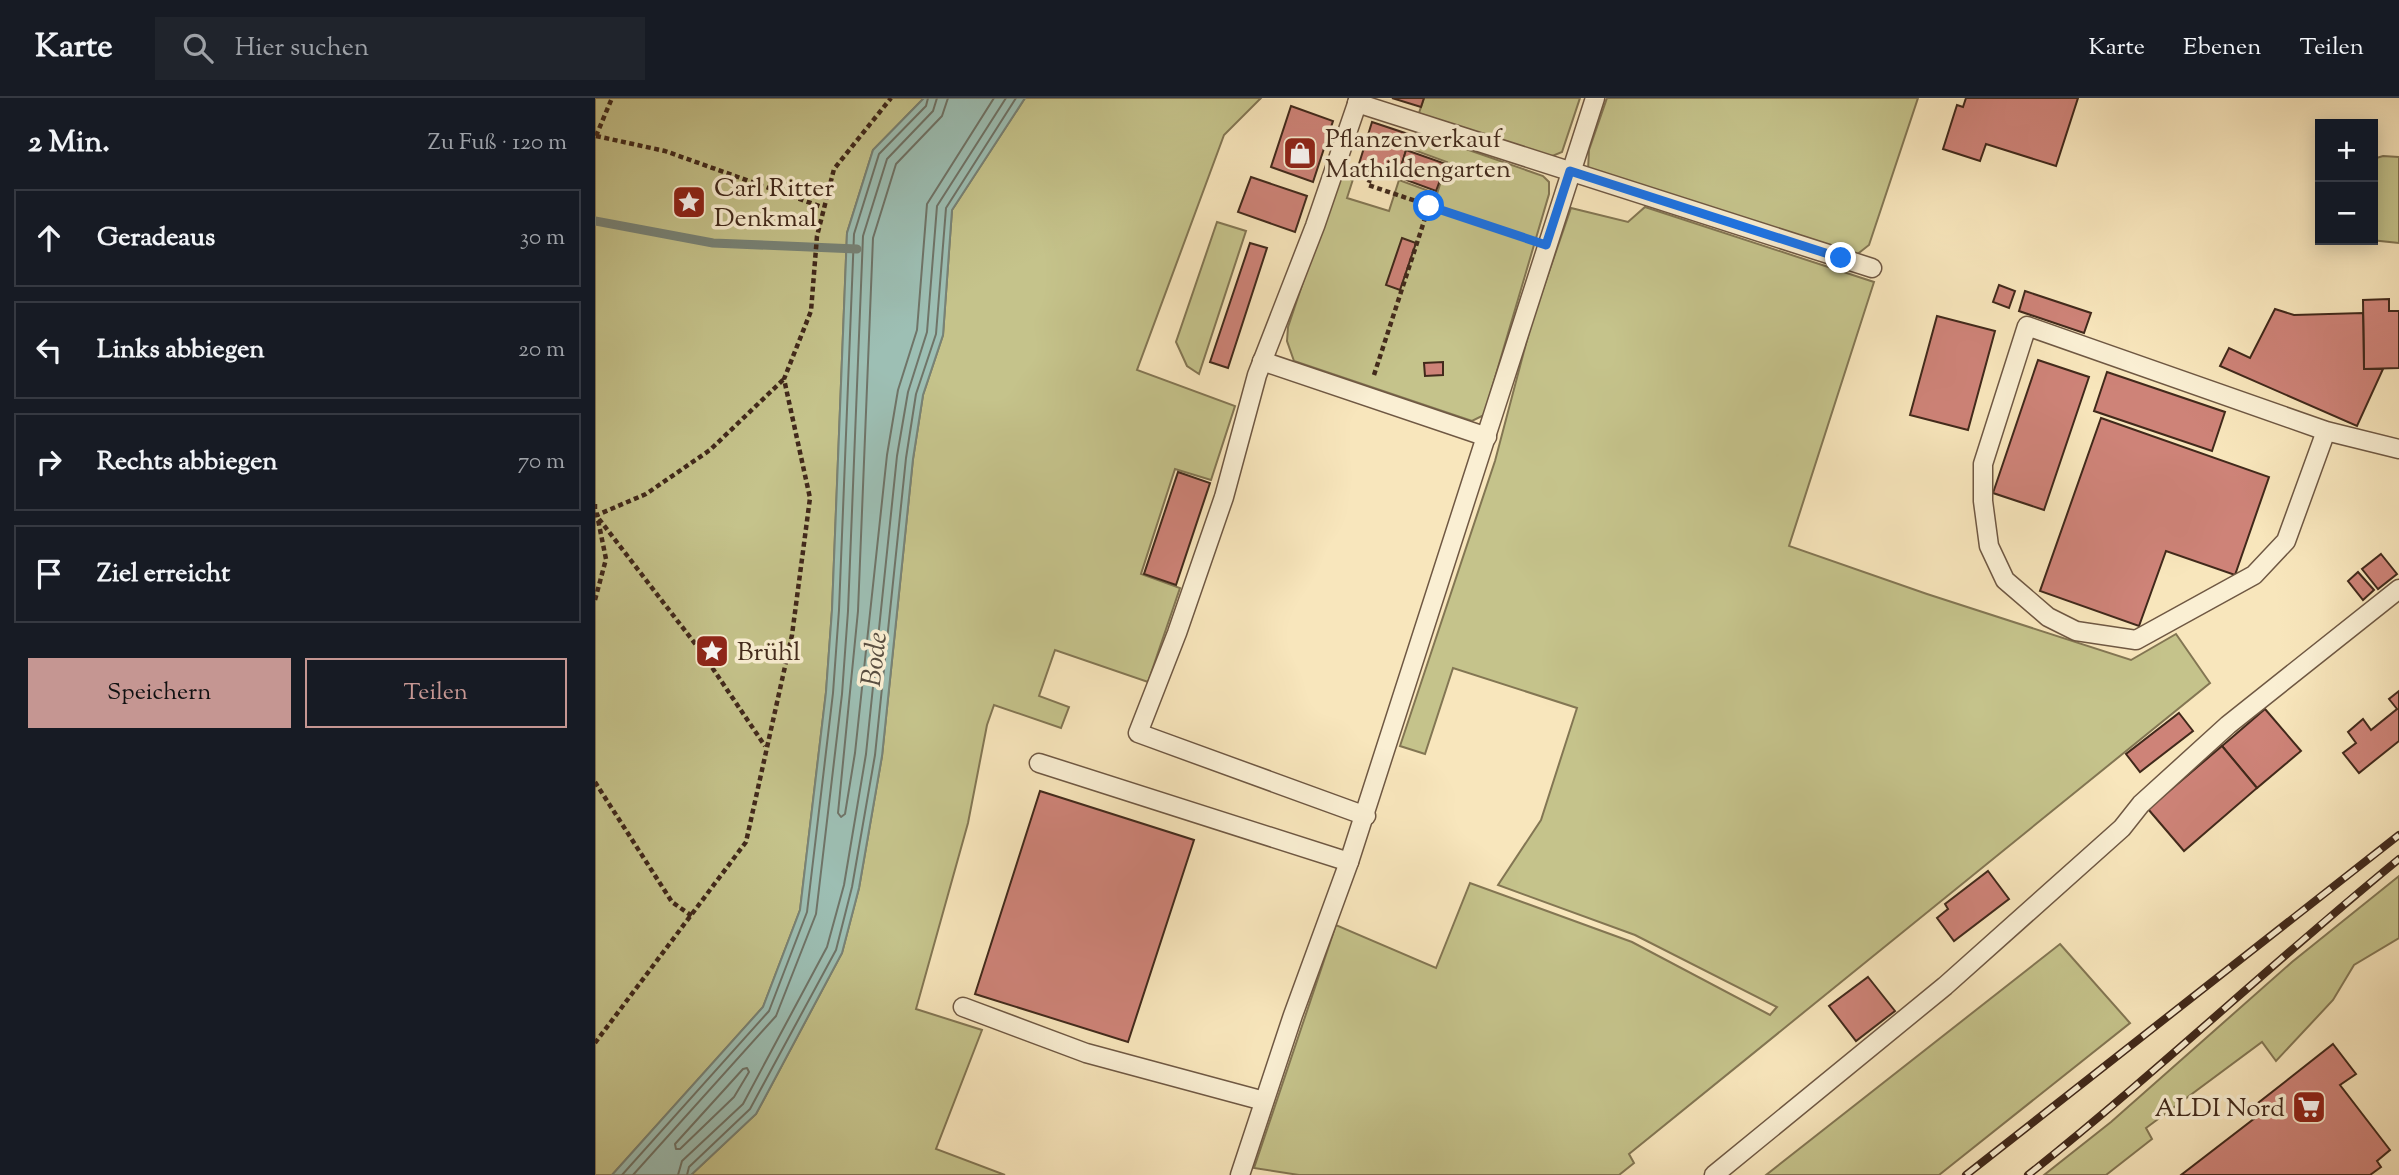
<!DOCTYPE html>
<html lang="de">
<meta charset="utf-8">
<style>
:root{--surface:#171b24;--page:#20242c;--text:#f1f3f6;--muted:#9ea1a6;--line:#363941;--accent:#c59692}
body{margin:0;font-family:"Sorts Mill Goudy",serif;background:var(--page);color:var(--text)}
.controls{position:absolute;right:21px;top:21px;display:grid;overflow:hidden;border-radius:0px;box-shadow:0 4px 18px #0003}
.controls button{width:63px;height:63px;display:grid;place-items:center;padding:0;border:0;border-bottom:2px solid var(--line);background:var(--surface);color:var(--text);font:35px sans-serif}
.stop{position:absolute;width:21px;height:21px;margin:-16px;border:5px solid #1a73e8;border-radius:50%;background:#fff}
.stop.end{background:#1a73e8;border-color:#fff;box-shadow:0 2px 7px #0008}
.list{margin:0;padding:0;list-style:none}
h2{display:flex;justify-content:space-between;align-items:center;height:91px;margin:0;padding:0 28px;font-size:30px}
h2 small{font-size:23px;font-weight:400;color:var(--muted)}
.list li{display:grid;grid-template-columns:46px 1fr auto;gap:21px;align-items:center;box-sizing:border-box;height:98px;margin:0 14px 14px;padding:0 14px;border:2px solid var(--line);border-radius:0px}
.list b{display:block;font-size:26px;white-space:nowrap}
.list em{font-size:23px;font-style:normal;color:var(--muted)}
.actions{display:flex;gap:14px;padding:21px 28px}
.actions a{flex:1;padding:16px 0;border:2px solid var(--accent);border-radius:0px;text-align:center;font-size:24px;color:var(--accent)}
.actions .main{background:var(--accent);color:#111}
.icon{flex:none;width:38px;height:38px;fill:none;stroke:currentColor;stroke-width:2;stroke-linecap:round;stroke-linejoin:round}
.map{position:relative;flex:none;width:1804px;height:1077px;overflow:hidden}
header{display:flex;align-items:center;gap:42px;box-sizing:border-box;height:98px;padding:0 35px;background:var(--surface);border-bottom:2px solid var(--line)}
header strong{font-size:33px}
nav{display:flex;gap:38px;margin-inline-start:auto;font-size:24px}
.search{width:490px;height:63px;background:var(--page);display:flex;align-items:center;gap:18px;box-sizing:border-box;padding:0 24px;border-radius:0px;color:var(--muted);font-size:26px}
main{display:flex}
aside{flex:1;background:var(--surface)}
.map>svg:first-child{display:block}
.green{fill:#c5c38b;stroke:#837653;stroke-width:2}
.water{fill:#9dbfb4;stroke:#788377;stroke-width:2}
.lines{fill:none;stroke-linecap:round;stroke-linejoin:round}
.shore{stroke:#6f7468;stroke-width:2}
.stream{stroke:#788377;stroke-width:9}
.building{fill:#ce8378;stroke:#41291b;stroke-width:2}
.service-casing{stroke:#6f5843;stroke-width:21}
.path{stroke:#41291b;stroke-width:4.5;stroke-dasharray:5 3.5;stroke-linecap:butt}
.service{stroke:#faefd3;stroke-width:18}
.rail-casing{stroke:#41291b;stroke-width:8}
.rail{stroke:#faefd3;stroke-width:5;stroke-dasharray:16;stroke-linecap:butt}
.route{stroke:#1a73e8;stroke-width:9}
.labels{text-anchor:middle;stroke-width:7;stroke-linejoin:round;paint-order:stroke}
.poi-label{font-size:26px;fill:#41291b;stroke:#faefd3;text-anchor:start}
.water-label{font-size:28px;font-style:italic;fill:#584e41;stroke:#faefd3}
</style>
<header>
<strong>Karte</strong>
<div class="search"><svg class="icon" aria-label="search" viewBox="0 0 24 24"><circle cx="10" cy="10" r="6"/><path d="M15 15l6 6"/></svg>Hier suchen</div>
<nav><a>Karte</a><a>Ebenen</a><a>Teilen</a></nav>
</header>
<main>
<aside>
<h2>2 Min.<small>Zu Fuß · 120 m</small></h2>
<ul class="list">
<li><svg class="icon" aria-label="ahead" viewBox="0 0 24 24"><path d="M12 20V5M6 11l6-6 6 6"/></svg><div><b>Geradeaus</b></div><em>30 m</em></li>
<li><svg class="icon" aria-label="left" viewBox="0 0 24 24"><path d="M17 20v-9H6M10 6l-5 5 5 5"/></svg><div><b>Links abbiegen</b></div><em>20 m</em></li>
<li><svg class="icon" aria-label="right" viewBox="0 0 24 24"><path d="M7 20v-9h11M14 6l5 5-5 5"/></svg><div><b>Rechts abbiegen</b></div><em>70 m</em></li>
<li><svg class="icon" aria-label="arrive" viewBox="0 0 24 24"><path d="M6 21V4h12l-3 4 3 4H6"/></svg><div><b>Ziel erreicht</b></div></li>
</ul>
<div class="actions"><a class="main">Speichern</a><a>Teilen</a></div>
</aside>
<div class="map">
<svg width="1804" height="1077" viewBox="0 0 1804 1077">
<rect width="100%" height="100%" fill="#f8e6bc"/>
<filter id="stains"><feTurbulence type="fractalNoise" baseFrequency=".00286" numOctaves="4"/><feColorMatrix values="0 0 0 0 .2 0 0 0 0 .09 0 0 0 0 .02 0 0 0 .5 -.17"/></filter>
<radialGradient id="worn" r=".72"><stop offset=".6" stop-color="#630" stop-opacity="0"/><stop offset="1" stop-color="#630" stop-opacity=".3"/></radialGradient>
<!-- green -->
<g class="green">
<path d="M0,0H329L278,52L252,135L237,512L231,594L205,812L168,909L17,1077H0Z"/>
<path d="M430,0H666L629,37L542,272L640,308L616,382L580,371L546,476L585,490L553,584L460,552L444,598L474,609L466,630L399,607L392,627L373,725L321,911L387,932L341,1051L410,1077H96L161,1016L247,855L264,790L287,658L318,361L328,297L348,237L357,112Z"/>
<path d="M829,0H985L967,54L955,59L823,18Z"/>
<path d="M1012,0H1323L1274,147L1260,158L993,72L994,52Z"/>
<path d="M822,34L948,78L954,84V96L889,317L877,323L699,263L692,243L693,229L746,71L760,75L752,100L794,113L804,82L842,96L852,64L816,51Z"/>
<path d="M1788,58L1804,59V145L1776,142L1778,61Z"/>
<path d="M1050,109L1279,184L1194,448L1332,496L1536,562L1581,536L1615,585L1034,1056L1039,1065L1024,1077H704L659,1070L741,827L841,870L875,785L1037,844L1175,917L1182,909L1040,837L903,787L946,722L982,610L858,570L830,656L805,648L900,363L937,223L976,110L1033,124Z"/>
<path d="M622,124L651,133L604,276L592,268L581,244Z"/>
<path d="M1804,778V840L1759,867L1738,902L1681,963L1667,944L1551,1030L1557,1041L1511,1077H1449L1516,1024L1697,864Z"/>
<path d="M1465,846L1535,925L1344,1077H1171Z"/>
</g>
<!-- water -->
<path class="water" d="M329,0H430L357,112L348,237L328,297L318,361L287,658L264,790L247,855L161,1016L96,1077H17L168,909L205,812L231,594L237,512L252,135L278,52Z"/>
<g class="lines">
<!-- shore -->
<g class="shore">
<path d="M353,0L347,18L301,66L278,140L263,513L243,715L246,719L250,716L260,655L292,357L303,292L322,232L332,106L399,0"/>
<path d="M148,971L152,970L154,974L139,999L85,1051H81L80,1046Z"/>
<path d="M27,1077L174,913L212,814L238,595L244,512L259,136L284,56L331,8L333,0"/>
<path d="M38,1077L181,918L221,816L247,596L253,513L268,138L292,61L338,13L342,0"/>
<path d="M83,1077L87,1063L148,1006L232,849L249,787L271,656L302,358L313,294L332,234L342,108L411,0"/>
<path d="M92,1077L94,1069L155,1011L241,852L257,789L280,657L311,360L321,296L341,236L351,110L421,0"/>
</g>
<!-- stream -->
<path class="stream" d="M0,123L118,145L262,151"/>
</g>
<!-- building -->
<g class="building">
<path d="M797,0H829L826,9Z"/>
<path d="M1371,0H1483L1461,68L1391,46L1385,63L1348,51L1362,7L1368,9Z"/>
<path d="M696,8L738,23L718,84L676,69Z"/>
<path d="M777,24L816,37L802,81L763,69Z"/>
<path d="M811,52L851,66L841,93L803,79Z"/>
<path d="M656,79L712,98L700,134L643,114Z"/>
<path d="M807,140L821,145L805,192L791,187Z"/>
<path d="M655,145L672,150L633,270L615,264Z"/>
<path d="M1404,187L1420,193L1414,210L1398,204Z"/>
<path d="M1430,193L1496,215L1489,235L1424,213Z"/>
<path d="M1794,201V213H1804V270L1769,271L1768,202Z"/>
<path d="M1680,211L1699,217L1768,215L1769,271H1788L1762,328L1625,268L1634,250L1655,260Z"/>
<path d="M1342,218L1400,233L1373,332L1315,317Z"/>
<path d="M1443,262L1494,279L1449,412L1398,395Z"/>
<path d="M848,264V277L830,278L829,265Z"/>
<path d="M1512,274L1630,314L1617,353L1499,313Z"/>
<path d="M1506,320L1674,379L1640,477L1571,453L1544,528L1445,493Z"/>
<path d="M583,374L615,385L581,487L549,476Z"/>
<path d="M1786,456L1802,476L1783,491L1767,471Z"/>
<path d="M1763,474L1779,492L1768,502L1753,483Z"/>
<path d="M1804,593V643L1764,675L1748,655L1761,645L1753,634L1768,621L1776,632L1802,611L1794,601Z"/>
<path d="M1670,611L1706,653L1662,690L1627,648Z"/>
<path d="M1584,615L1598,633L1545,674L1531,656Z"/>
<path d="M1627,648L1662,690L1589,753L1553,711Z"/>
<path d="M445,693L599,742L533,944L380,896Z"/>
<path d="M1393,773L1414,801L1359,843L1342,820L1353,811L1350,806Z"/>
<path d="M1273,879L1300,913L1261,943L1234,908Z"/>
<path d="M1738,946L1761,976L1745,987L1795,1052L1782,1063L1786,1069L1775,1077H1586L1669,1013L1663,1005Z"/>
</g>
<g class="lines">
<!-- service casing -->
<g class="service-casing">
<g id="service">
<path d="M764,0L720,128L662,277L629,399L582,535L543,635L771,718"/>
<path d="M762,5L1277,170"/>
<path d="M667,263L892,339"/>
<path d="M1731,333L1691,443L1659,477L1541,542L1481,533L1453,519L1410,482L1394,448L1388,403V366L1432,228L1731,333L1804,351"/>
<path d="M444,665L754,764L1000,0"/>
<path d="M368,909L491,955L669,1003"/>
<path d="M645,1077L698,917L754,764"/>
<path d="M1119,1077L1350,888L1527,730L1546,706L1633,627L1804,491"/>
</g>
</g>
<!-- path -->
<g class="path">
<path d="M1,38L70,53L227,109"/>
<path d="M1,38L17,0"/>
<path d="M762,73L776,78L773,87L931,140"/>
<path d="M779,277L834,108"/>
<path d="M0,406V418"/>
<path d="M4,421L108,556L170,648"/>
<path d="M0,502L11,461L2,417L51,396L115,352L189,281"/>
<path d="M0,684L77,804L97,818"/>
<path d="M0,945L151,744L197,537L215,400L189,281L216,213L222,138L239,71L296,0"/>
</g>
<!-- service -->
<use href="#service" class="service"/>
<!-- rail casing -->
<g class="rail-casing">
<g id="rail">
<path d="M1371,1077L1804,737"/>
<path d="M1433,1077C1560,976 1678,864 1804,761"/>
</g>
</g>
<!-- rail -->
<use href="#rail" class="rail"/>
</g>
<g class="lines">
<!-- route -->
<path class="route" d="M834,108L951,147L975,73L1246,160"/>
</g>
<!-- icons -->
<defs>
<g id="shop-square" transform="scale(1.75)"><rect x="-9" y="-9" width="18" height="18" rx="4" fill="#8f2418" stroke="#faefd3"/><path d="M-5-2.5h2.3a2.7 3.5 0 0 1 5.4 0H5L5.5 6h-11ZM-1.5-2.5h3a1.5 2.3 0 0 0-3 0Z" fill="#fff"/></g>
<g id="sight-square" transform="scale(1.75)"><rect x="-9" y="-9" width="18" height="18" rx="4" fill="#8f2418" stroke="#faefd3"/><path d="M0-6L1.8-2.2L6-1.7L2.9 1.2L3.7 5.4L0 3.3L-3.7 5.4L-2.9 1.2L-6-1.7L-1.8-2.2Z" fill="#fff"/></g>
<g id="supermarket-square" transform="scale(1.75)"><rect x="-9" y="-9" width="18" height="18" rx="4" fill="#8f2418" stroke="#faefd3"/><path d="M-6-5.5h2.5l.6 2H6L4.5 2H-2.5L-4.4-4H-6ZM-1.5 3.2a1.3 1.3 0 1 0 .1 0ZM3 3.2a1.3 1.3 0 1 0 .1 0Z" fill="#fff"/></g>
</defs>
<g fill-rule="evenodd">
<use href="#shop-square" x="705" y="55"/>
<use href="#sight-square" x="94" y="104"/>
<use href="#sight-square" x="117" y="553"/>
<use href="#supermarket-square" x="1714" y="1009"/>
</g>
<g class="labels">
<!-- poi labels -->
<g class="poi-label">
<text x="730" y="49">Pflanzenverkauf<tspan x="730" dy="30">Mathildengarten</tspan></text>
<text x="119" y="98">Carl Ritter<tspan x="119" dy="30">Denkmal</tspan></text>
<text x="142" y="562">Brühl</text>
<text x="1690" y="1018" text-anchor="end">ALDI Nord</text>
</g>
<!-- water labels -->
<g class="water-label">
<text transform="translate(278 561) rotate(-83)" y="10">Bode</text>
</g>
</g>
<rect width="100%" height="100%" filter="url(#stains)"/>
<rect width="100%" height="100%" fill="url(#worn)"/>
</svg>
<div class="controls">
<button>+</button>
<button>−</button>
</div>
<div class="stop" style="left:834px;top:108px"></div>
<div class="stop end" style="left:1246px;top:160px"></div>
</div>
</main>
